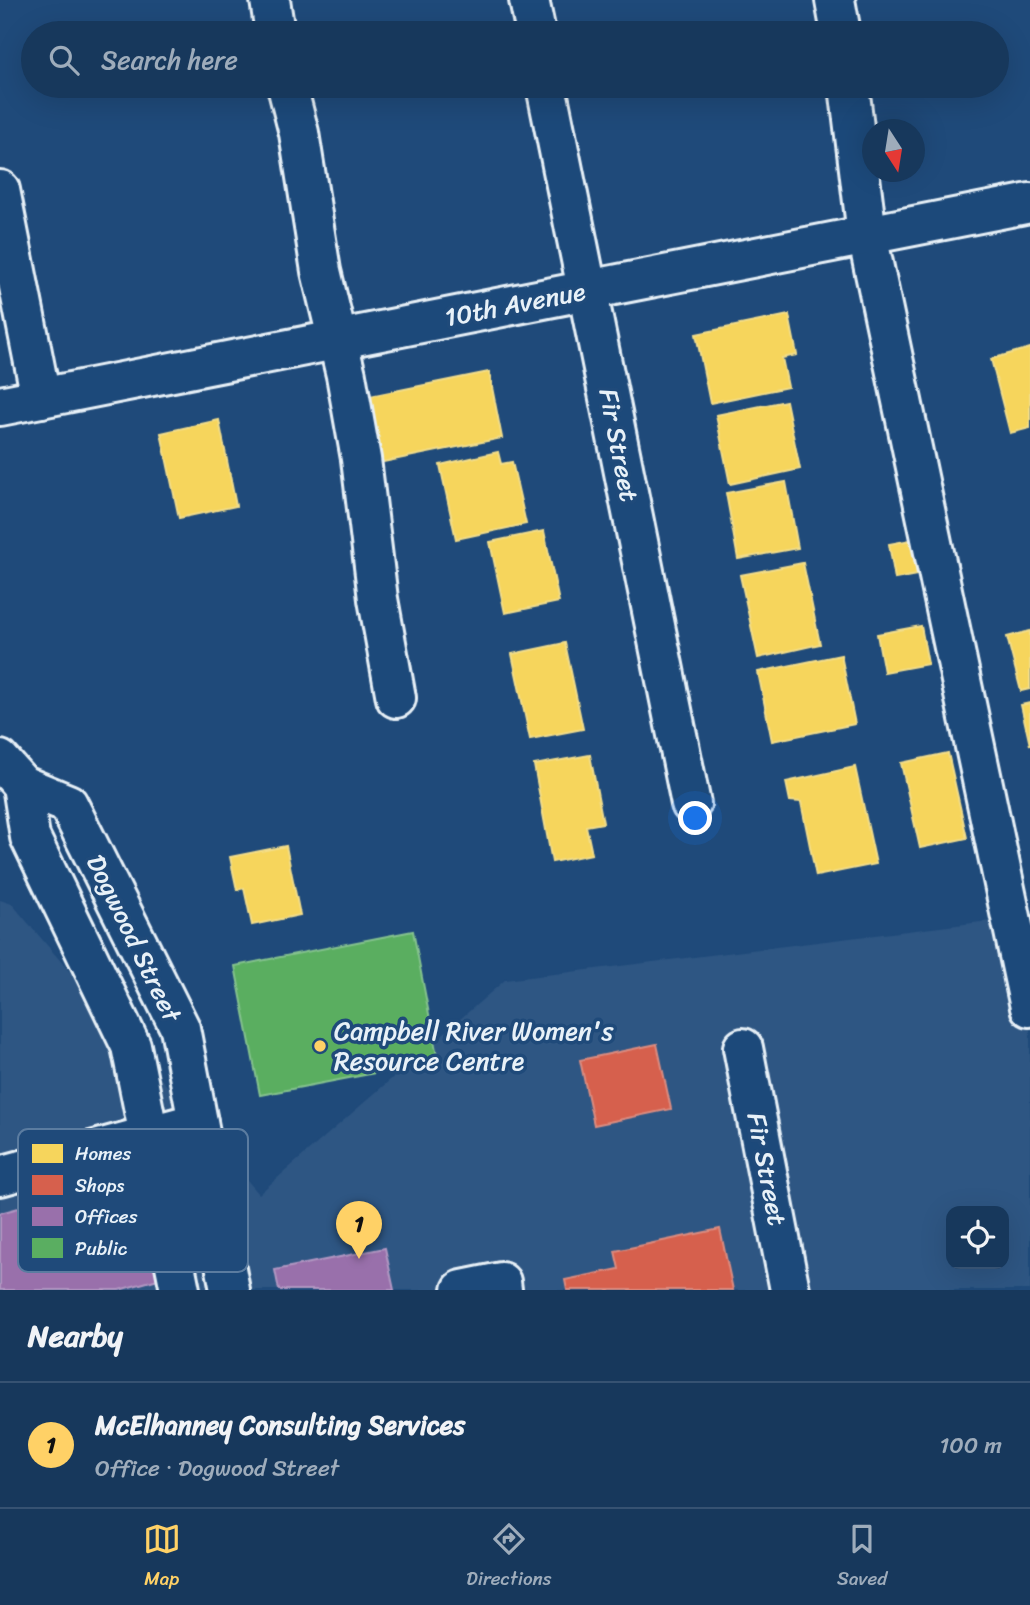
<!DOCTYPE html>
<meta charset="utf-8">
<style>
:root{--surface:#17385c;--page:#203f62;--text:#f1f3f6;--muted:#9eacbb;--line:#365272;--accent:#ffd166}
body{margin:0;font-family:Sriracha,sans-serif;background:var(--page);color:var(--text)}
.controls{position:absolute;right:21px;bottom:21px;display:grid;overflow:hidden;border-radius:14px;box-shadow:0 7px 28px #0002}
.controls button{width:63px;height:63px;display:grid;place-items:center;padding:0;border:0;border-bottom:2px solid var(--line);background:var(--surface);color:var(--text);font:35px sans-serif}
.compass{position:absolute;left:862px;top:119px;width:63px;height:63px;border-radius:50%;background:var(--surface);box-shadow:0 7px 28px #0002;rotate:168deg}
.you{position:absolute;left:696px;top:819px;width:24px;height:24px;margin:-18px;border:5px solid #fff;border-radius:50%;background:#1a73e8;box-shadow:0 0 0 10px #1a73e833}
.badge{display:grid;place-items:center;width:46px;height:46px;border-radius:50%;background:var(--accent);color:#111;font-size:23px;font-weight:700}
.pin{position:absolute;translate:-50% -58px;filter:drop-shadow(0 2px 4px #0008)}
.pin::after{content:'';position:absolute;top:37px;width:24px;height:21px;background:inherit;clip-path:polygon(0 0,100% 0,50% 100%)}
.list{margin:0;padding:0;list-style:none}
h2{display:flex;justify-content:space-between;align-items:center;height:91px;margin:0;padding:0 28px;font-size:30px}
h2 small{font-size:23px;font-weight:400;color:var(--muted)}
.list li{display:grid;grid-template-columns:46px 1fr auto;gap:21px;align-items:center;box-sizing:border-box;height:126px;padding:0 28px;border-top:2px solid var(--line)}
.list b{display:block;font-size:26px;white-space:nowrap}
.list p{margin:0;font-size:23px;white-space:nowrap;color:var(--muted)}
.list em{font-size:23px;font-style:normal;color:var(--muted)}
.icon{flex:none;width:38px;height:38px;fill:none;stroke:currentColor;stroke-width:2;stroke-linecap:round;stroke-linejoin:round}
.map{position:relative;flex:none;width:1030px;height:1290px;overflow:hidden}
.search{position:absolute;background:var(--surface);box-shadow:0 7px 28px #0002;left:21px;right:21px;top:21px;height:77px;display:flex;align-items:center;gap:18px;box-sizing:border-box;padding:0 24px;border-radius:38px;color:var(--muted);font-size:26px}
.sheet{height:217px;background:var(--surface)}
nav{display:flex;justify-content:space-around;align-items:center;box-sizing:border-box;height:98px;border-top:2px solid var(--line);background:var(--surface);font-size:19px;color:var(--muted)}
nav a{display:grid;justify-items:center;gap:4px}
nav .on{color:var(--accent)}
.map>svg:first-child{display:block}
.built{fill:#2e5683;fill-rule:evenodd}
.homes{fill:#f6d55c;stroke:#f2dd8b;stroke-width:2}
.shops{fill:#d6604d;stroke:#db8c80;stroke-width:2}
.offices{fill:#9970ab;stroke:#b197c2;stroke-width:2}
.public{fill:#5aae61;stroke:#85c28e;stroke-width:2}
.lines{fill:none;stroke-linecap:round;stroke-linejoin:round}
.minor-casing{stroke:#e8f1f8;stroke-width:44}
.major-casing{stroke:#e8f1f8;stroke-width:44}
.minor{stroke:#1f4a7a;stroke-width:38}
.major{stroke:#1f4a7a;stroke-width:38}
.poi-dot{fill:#ffd166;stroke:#1f4a7a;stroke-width:2.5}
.labels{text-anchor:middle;stroke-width:7;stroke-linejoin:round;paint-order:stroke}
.street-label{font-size:26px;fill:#e8f1f8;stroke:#1f4a7a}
.poi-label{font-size:26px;fill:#e8f1f8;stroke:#1f4a7a;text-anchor:start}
.key{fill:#1f4a7a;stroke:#5b7ca0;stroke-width:2}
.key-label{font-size:19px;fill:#e8f1f8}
</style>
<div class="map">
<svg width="1030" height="1290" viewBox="0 0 1030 1290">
<rect width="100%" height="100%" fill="#1f4a7a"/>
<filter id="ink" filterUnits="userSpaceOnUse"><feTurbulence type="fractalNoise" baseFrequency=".0143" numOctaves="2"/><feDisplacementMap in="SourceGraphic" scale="14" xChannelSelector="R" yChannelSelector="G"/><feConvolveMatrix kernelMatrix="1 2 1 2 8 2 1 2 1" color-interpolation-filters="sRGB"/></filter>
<g filter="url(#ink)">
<!-- built -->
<path class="built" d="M0,900L12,904L259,1194L505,980L1030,916V1290H0ZM951,1211H1004V1264H951Z"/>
<!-- homes -->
<g class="homes">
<path d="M789,315L797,355L782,358L788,387L710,403L696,334Z"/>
<path d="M1030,348V428L1010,433L991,359Z"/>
<path d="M489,372L502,438L378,463L365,397Z"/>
<path d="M786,401L800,469L730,484L716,415Z"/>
<path d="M219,420L236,506L179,518L161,433Z"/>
<path d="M498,452L501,464L512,462L526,524L456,539L440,465Z"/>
<path d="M786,482L798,548L738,559L726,493Z"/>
<path d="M544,531L559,602L505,613L490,542Z"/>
<path d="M911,540L917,575L895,579L889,544Z"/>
<path d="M803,563L820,644L758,658L740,575Z"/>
<path d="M921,626L928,664L884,672L877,634Z"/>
<path d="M1030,631V689L1021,691L1007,637Z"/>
<path d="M565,643L583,729L530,739L512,654Z"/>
<path d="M841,655L855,724L772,741L758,672Z"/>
<path d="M1030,703V745L1021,705Z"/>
<path d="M948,753L967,838L920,848L901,763Z"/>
<path d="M590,755L603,823L586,826L592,854L552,862L534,765Z"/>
<path d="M855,767L876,864L816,876L801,802L790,801L786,782Z"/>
<path d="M286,846L300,915L252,925L244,888L237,890L230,857Z"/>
</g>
<!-- shops -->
<g class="shops">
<path d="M657,1044L671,1109L594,1125L580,1060Z"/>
<path d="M720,1229L733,1290H567L565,1280L619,1269L615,1251Z"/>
</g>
<!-- offices -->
<g class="offices">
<path d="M126,1179L132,1200L137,1198L158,1279L119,1290H0V1213Z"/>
<path d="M385,1248L394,1290H279L275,1270Z"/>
</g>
<!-- public -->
<path class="public" d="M413,931L438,1061L260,1095L235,966Z"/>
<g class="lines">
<!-- minor casing -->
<g class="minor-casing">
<g id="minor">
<path d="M270,0L275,33"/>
<path d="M529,0L536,33"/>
<path d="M835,0L841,33"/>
<path d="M287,86L299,133L321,271L346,375L361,459L378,599L396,698"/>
<path d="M546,86L691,804"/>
<path d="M849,86L867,235L1030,1007"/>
<path d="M0,190L41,398"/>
<path d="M0,406L1030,203"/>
<path d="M743,1048L790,1290"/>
<path d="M0,1176L198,1122"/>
<path d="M462,1290L501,1282L502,1290"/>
</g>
</g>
<!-- major casing -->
<g class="major-casing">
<g id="major">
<path d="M0,760L22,785L68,804L180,1028L230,1290"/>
<path d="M22,785L30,837L131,1046L180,1290"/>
</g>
</g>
<!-- minor -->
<use href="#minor" class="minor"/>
<!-- major -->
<use href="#major" class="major"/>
</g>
</g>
<!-- markers -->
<circle class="poi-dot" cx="320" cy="1046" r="7"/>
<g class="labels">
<!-- street labels -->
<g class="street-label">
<text transform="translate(515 304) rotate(-11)" y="9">10th Avenue</text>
<text transform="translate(619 445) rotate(79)" y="9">Fir Street</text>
<text transform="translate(134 938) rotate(64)" y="9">Dogwood Street</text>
<text transform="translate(767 1169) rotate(79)" y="9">Fir Street</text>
</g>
<!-- poi labels -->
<g class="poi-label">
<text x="334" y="1040">Campbell River Women's<tspan x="334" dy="30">Resource Centre</tspan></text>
</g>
</g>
<!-- legend -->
<rect x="18" y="1129" width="230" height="143" rx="10" class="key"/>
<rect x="32" y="1144" width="31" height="19" fill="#f6d55c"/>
<rect x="32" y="1175" width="31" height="20" fill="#d6604d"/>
<rect x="32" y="1207" width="31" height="19" fill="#9970ab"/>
<rect x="32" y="1238" width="31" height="20" fill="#5aae61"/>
<g class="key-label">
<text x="75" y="1160">Homes</text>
<text x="75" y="1192">Shops</text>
<text x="75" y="1223">Offices</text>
<text x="75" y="1255">Public</text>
</g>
</svg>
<div class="controls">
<button><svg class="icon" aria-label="locate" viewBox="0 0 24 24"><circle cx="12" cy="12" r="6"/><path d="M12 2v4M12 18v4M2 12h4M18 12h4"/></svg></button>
</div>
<svg class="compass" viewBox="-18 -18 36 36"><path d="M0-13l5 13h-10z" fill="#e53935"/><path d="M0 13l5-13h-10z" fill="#9eacbb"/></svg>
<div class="you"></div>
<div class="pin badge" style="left:359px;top:1259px">1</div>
<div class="search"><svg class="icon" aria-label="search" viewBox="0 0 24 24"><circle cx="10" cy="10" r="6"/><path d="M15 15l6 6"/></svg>Search here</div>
</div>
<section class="sheet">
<h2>Nearby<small></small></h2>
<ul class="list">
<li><span class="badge">1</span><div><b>McElhanney Consulting Services</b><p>Office · Dogwood Street</p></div><em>100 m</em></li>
</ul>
</section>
<nav>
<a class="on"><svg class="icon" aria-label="map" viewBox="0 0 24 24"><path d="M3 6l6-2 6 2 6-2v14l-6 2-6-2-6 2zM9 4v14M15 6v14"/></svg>Map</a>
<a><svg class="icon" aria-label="directions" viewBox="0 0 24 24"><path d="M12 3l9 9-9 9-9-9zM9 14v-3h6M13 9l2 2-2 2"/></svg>Directions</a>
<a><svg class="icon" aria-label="saved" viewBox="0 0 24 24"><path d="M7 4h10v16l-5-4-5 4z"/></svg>Saved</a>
</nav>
